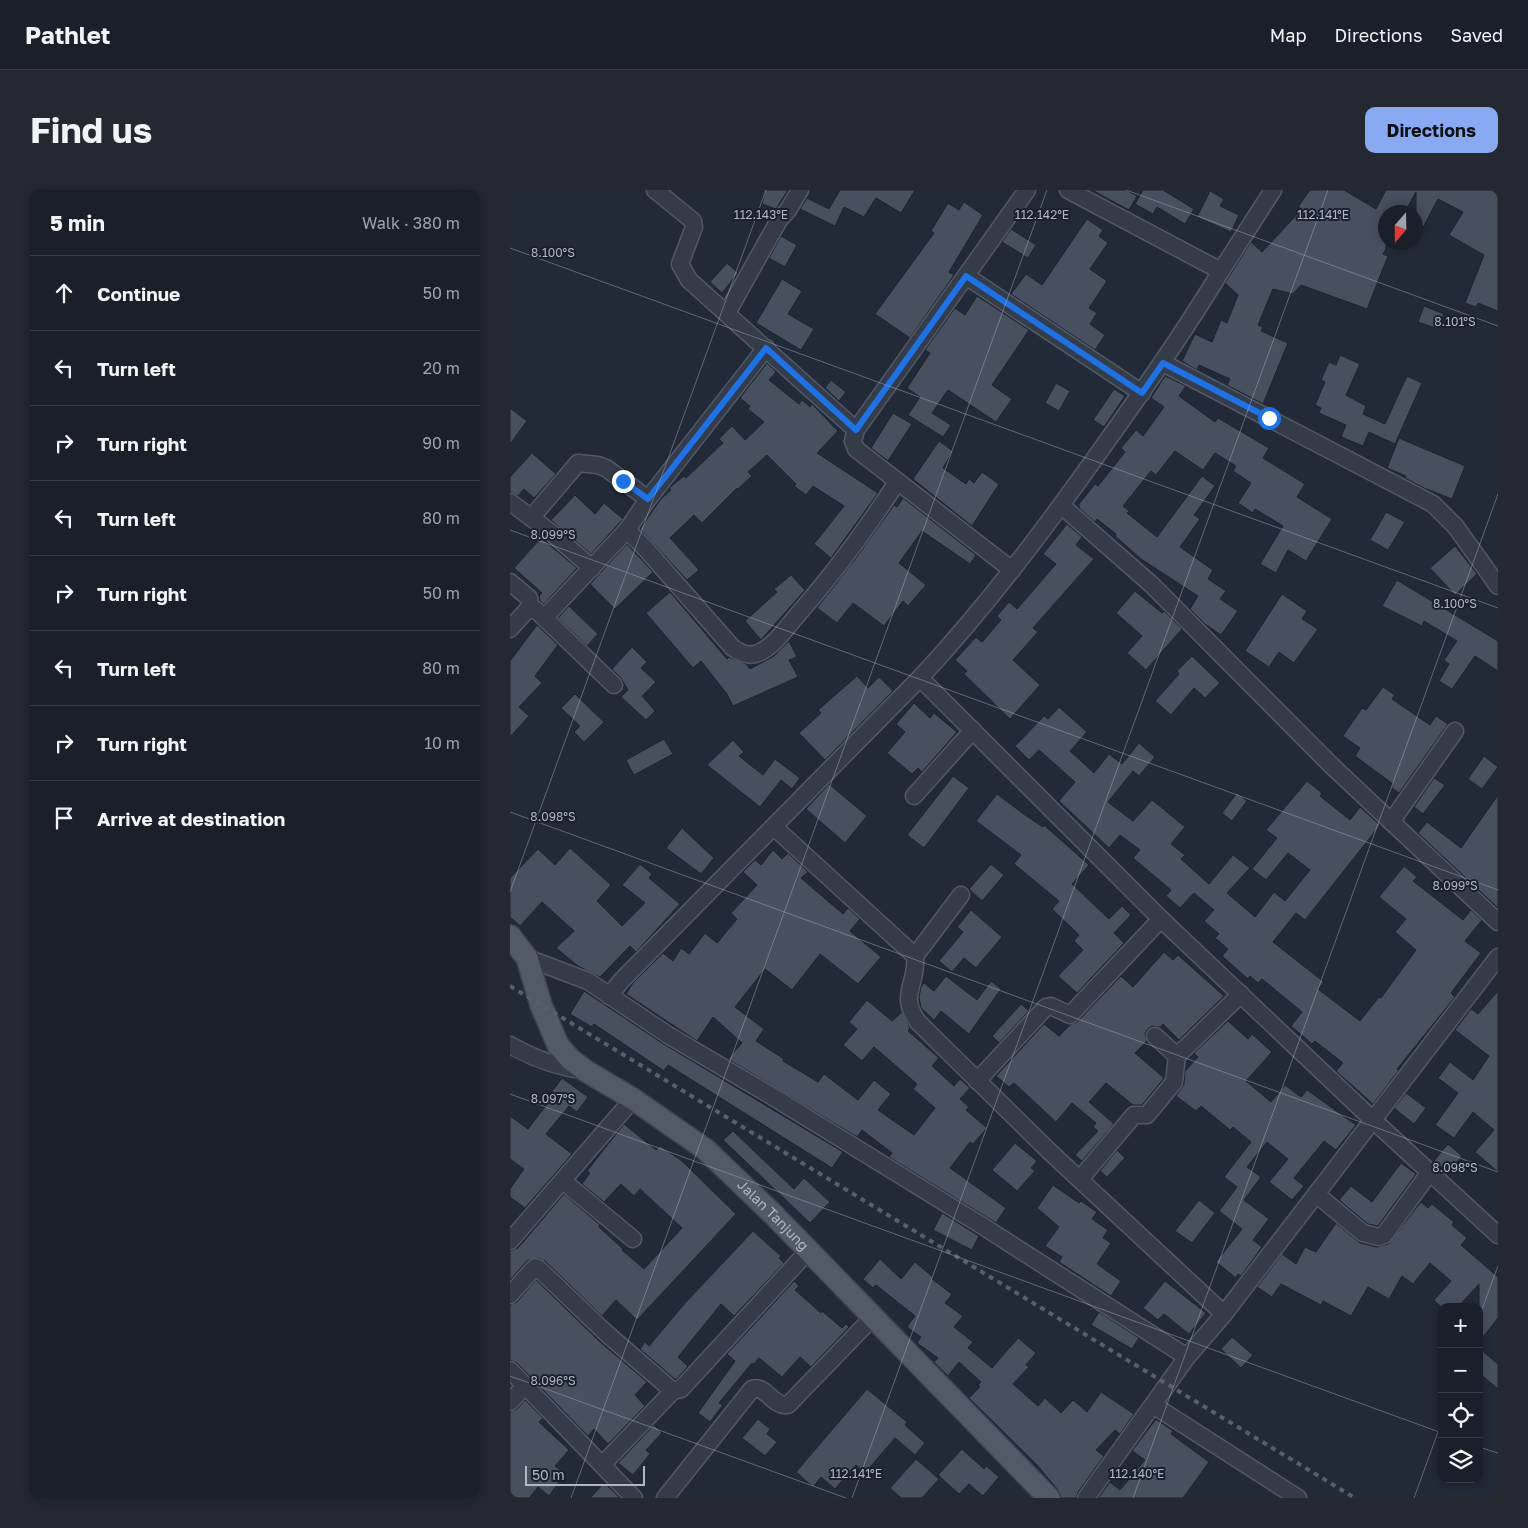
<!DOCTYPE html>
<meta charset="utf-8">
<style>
:root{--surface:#1a2029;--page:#232831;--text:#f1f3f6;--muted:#9fa3a8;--line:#383e46;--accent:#87aaf2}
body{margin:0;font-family:"Golos Text",sans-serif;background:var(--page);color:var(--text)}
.controls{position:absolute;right:15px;bottom:15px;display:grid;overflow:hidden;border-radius:10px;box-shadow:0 2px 12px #0003}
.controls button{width:45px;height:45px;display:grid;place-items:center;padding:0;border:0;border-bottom:1px solid var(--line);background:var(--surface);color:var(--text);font:25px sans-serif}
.compass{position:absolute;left:868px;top:15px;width:45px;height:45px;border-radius:50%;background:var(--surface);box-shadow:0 2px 12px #0003;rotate:200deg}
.scale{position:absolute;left:15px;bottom:12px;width:120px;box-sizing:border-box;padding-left:5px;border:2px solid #afb6c4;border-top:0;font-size:14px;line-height:18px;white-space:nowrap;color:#afb6c4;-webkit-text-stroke:4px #1a212c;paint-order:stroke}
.stop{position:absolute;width:15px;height:15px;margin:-11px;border:4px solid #1a73e8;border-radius:50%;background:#fff}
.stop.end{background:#1a73e8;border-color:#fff;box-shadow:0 1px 5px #0008}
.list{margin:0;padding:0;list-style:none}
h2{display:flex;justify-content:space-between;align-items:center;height:65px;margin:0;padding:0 20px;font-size:21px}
h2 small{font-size:16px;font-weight:400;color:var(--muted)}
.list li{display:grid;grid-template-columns:32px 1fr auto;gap:15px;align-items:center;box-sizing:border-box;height:75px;padding:0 20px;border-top:1px solid var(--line)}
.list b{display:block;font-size:19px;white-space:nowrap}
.list em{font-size:16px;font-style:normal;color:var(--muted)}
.icon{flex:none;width:28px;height:28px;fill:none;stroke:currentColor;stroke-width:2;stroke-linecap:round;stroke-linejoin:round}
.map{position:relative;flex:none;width:988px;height:1308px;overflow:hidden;border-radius:10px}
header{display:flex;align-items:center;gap:30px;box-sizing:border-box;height:70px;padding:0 25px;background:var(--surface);border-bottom:1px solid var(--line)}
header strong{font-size:24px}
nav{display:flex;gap:28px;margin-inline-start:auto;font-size:18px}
.intro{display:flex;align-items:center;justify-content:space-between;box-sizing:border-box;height:120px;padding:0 30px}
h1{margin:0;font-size:35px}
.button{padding:12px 22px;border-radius:10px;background:var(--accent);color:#111;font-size:18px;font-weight:700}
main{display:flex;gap:30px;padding:0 30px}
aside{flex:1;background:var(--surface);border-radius:10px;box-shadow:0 2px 12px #0003}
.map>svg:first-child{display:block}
.building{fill:#47505f;stroke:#1c232e}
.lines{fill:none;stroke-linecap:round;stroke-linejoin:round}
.minor-casing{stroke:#525965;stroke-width:19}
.major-casing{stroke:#3e4551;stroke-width:24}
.minor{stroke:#353c47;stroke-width:16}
.major{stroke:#535a67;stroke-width:21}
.rail{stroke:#575f6e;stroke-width:4;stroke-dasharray:5 5;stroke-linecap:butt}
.route{stroke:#1a73e8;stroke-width:6}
.ticks{fill:none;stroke:#afb6c4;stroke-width:1;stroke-opacity:0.45}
.labels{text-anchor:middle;stroke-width:4;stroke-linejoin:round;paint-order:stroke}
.street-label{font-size:14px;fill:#afb6c4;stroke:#1a212c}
.ticks-label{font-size:12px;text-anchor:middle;fill:#afb6c4;stroke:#1a212c;stroke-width:4;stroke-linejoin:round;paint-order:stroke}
</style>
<header>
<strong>Pathlet</strong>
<nav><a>Map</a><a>Directions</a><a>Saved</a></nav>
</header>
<div class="intro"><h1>Find us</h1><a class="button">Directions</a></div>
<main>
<aside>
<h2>5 min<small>Walk · 380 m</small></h2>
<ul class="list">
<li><svg class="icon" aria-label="ahead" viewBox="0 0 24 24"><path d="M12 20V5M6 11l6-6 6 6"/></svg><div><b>Continue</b></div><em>50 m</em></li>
<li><svg class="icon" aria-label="left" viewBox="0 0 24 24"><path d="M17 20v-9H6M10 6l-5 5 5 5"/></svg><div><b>Turn left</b></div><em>20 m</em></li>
<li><svg class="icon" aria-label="right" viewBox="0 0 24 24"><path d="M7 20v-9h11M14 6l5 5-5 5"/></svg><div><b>Turn right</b></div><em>90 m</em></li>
<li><svg class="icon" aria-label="left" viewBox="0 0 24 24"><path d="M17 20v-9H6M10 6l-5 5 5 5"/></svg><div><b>Turn left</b></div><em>80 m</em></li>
<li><svg class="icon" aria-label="right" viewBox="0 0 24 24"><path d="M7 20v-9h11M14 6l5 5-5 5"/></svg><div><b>Turn right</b></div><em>50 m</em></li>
<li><svg class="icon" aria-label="left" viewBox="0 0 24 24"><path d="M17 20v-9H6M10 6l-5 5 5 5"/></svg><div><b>Turn left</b></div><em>80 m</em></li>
<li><svg class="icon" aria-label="right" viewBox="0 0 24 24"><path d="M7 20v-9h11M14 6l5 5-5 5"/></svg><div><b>Turn right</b></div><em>10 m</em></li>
<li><svg class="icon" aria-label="arrive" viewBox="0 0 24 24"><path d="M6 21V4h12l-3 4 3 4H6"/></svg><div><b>Arrive at destination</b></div></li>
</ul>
</aside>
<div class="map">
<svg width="988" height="1308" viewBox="0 0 988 1308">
<rect width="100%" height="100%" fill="#222a37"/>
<!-- building -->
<g class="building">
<path d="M251,0H278L266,19L252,14L255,2Z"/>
<path d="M330,0H405L391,23L366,8L354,27L334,17L325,36L290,19L297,8L319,19Z"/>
<path d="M582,0H616L627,6L619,20Z"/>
<path d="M633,0H653L684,19L675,34L647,17L643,24L625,14Z"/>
<path d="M800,0H834L866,19L876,0H988V121L968,113L966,117L955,113L974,65L939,45L953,22L928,9L906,51V2L895,22H876V59L873,64L878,66L857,119L791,95L783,104L763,99L748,135L753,137L751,141L778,153L753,214L717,195L720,189L689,175L687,180L672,171L685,144L702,152L711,130L717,133L728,105L715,93L741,52L752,62L792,19L788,17Z"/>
<path d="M700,1L714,9L710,16L729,25L721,42L687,27Z"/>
<path d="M454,12L473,25L439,82L444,85L400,148L365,124L424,43L421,41L438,13L449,20Z"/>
<path d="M577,29L593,40L589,46L598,53L580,79L597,91L579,118L587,123L580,134L595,145L585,160L501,104L516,84L532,95Z"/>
<path d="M501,39L526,55L518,68L492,52Z"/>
<path d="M271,46L287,55L275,77L259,68Z"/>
<path d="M217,73L228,83L212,103L200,92Z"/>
<path d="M272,89L292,101L278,124L304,139L291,160L246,133Z"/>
<path d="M467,106L519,140L482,195L502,209L486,232L438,200L422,223L441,235L433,247L398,225L410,207L397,198L420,163L415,160L445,118L455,125Z"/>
<path d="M914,116L934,124L928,139L908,132Z"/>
<path d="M830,165L850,174L836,205L856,216L853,224L875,234L897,186L912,193L885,254L859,242L853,256L831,247L836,235L809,223L811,218L805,215L815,192L811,190L819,172L826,175Z"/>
<path d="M257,173L266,182L259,190L289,214L292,210L300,217L302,214L328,241L307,263L368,303L321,368L304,354L334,316L303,296L296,305L284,296L286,294L257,265L238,282L242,286L228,299L227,298L192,333L184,325L160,348L189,380L177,390L130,339L151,309L161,300L159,298L174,286L176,288L213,253L209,249L222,236L235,250L254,232L238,219L240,216L230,208Z"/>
<path d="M655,186L676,196L669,206L705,232L708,228L759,258L753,268L795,294L787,307L822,329L796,371L778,360L766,383L750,374L773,336L745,319L743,323L728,313L741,293L723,281L726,276L705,263L693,280L665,261L646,285L641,281L613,316L619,321L617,323L647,347L692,286L705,296L684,325L690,329L670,357L703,380L698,389L716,401L710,409L728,421L711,445L695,434L680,419L688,406L631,369L605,346L606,344L587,329L585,332L569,318V314L585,294L588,296L615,262L611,258L626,240L633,246L654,217L641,208Z"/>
<path d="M321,190L336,202L329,211L315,198Z"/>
<path d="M546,193L560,201L549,221L535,213Z"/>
<path d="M604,199L615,206L594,237L583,230Z"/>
<path d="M0,218L17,231L0,254Z"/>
<path d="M383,223L402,234L378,271L361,258Z"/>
<path d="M889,248L955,276L942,309L914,298L895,288L896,286L877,278Z"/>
<path d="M429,251L443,261L433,278L456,294L459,289L464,293L472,282L489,294L462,336L403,289Z"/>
<path d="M22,263L46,284L24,308L14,299L8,306L0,302V287Z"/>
<path d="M65,305L85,324L94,313L113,329L81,364L41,330Z"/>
<path d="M393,308L466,365L460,374L412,341L389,373L416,395L398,416L393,411L374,436L343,413L327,433L307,418L346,368L384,315L387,317Z"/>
<path d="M876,322L895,332L878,360L860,350Z"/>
<path d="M557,334L572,347L566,355L584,369L523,438L528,442L503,470L530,495L500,529L454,484L457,481L445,470L466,447L472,452L491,430L487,426L499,412L507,419L546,374L533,364Z"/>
<path d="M31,348L67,378L34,414L30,411L29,406L32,403L4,378Z"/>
<path d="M117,354L143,382L105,419L80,394Z"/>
<path d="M945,356L967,384L945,405L920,378Z"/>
<path d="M281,385L295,400L251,450L235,431L267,402L264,399Z"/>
<path d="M887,390L988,451V481L965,466L942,499L929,491L939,474L934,470L947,451L914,431L912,436L872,416Z"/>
<path d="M625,401L652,423L654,421L672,439L636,480L617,463L632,446L606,423Z"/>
<path d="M160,402L217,469L219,467L236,474L240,479L264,466L279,451L287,467L279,470L288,487L223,516L217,504L191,471L183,478L136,423Z"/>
<path d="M772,404L797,421L792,429L808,439L784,473L769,462L759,477L735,461Z"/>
<path d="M59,416L88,444L77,456L48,428Z"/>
<path d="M27,435L48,455L25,486L32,493L9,517L19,526L0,547V471Z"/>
<path d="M122,457L137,472L131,478L146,492L132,506L145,521L136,530L111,507L118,500L111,488L102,479Z"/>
<path d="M682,466L710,493L695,508L684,498L661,525L645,511L669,484L667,481Z"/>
<path d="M347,486L358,498L369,487L383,501L315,570L289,543L311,523L308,520Z"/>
<path d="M873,497L885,505L882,509L920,535L926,526L938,534L889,603L881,597L883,594L845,566L850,558L833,546L852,518L856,520Z"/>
<path d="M65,504L94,532L74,552L64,542L70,536L51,518Z"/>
<path d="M404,513L420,528L424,523L447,542L412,582L408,578L402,584L377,563L395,542L386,534Z"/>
<path d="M549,517L577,542L560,561L584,583L599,564L612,574L629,553L645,567L629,586L623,581L598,612L623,631L642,610L651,617L675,637L661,654L675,665L671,669L699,694L723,665L740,678L717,703L745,727L764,702L775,711L800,680L778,663L756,690L742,679L767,648L756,640L797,591L812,603L810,606L840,630L850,617L870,635L795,730L786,723L763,752L814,792L808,799L850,831L869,807L871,808L906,760L885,742L896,729L869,707L894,676L907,687L903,691L953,730L961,720L972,730L955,751L971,763L941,803L945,807L887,879L889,880L863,914L826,881L833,873L805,851L802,854L781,836L792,822L752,789L748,793L740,786L738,789L712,766L718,759L705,748L709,744L694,731L704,720L684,703L670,718L656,706L661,700L623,668L630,660L610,645L599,658L549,611L565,592L529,560L519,570L505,556L534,526L538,529Z"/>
<path d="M154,549L163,564L124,585L116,570Z"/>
<path d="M223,550L234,562L229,566L253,585L265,569L290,588L282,599L271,590L250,617L197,575Z"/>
<path d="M974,566L988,577L972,599L958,589Z"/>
<path d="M443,586L459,598L414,658L397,645Z"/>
<path d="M924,588L935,595L913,624L904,617Z"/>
<path d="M319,594L357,626L335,653L296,619Z"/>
<path d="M727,603L737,611L722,631L712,623Z"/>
<path d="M487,604L515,625L533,637L534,635L579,675L562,694L599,729L612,716L621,725L604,743L614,753L567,803L548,786L573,760L564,751L569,745L542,719L549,711L504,674L511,665L466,631Z"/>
<path d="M988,605V718L908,643L917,632L951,658Z"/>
<path d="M172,638L204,668L191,684L156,658Z"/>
<path d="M60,658L101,695L87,711L112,736L135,713L112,695L130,674L142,684L139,688L170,714L126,762L120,756L90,787L68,776L46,758L64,741L32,712L10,736L0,727V688L28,659L45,675Z"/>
<path d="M263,660L272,669L278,663L298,682L291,688L333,724L338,718L350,729L340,741L371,767L348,794L310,764L282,800L255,779L225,817L254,839L246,851L274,869L273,871L308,892L314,884L348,910L364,890L381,904L368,920L404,945L425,918L403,899L407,894L364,857L352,871L333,855L347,839L339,832L357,810L382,831L392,822L400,838L398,841L429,868L422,876L444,896L450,889L460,898L450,909L459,917L456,920L477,938L463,954L460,952L440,978L496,1018L486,1033L379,967L382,963L352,940L347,947L218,869L232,853L203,827L187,851L116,804L123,793L153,763L163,771L171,758L179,764L195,743L207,753L227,729L221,723L247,695L233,682L245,670L251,675Z"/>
<path d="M481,674L494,685L472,711L459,699Z"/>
<path d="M461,720L492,747L466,778L454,768L442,782L429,771L453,742L447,737Z"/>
<path d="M654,762L663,770L668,765L714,806L669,850L653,834L650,837L642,836L637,840L635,844L637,851L625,863L654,888L632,915H623L596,893L579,912L604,934L572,971L565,965L588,941L583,937L586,933L562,913L546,932L504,893L499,897L486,886L534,834L549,846L560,835L567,832L611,786L623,797Z"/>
<path d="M436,786L467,810L481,791L491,799L459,844L431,821L424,830L411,818L409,807L411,797L414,793L424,801Z"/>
<path d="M74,801L152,853L333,962L322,978L158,875L154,881L84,834L82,837L60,824Z"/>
<path d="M988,801V982L965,962L984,940L963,922L944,948L925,935L948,903L928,888L940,872L963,890L979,866L945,840L961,819L968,824Z"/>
<path d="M511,814L519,821L489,853L482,846Z"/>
<path d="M718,831L738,849L742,844L762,862L736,891L761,912L775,895L791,907L797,900L846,935L826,960L814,951L784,988L794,996L782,1010L759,992L778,969L757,952L737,977L751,987L734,1010L759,1029L743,1050L752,1057L731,1086L728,1084L726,1088L706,1072L732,1039L709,1021L727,997L714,987L741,952L723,937L720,940L691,916L686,921L666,906L674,894L675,881L688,867L684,863Z"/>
<path d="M52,888L78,907L67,922L59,916L36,944L62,964L15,1018L0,1007V999L14,979L0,969V926L18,939L44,905L41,903Z"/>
<path d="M896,903L916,918L904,934L884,918Z"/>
<path d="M114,934L146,960L150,956L172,971L226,1024L127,1130L106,1110L92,1126L35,1071L28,1068L18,1070L0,1090V1061L8,1058L54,1004L90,1035L89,1037L113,1059L112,1060L134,1079L172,1038L130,999L124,1006L111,994L94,1012L72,994L80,983L77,981Z"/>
<path d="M223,941L284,999L294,988L320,1012L300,1033L213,950Z"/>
<path d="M505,953L527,971L521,978L525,981L507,1001L482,980Z"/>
<path d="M938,954L952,966L938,983L924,971Z"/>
<path d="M607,960L615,968L597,987L590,981Z"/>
<path d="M891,973L906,984L868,1036L858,1034L829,1010L841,996L862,1012Z"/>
<path d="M543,995L569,1013L571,1011L587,1022L582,1029L598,1040L593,1048L601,1053L587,1074L611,1091L601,1106L549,1072L552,1067L535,1056L549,1037L527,1018Z"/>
<path d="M689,1010L705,1023L682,1053L665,1041Z"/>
<path d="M911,1012L918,1018L922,1014L944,1032L942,1035L957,1048L951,1055L988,1087V1128L969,1152V1094L948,1117H931L924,1110L941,1091L920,1073L903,1094L892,1086L879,1109L858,1097L841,1126L813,1111L811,1115L771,1094L762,1107L747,1097L772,1064L786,1074L795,1057L806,1062L826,1033L850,1053L867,1057L878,1054Z"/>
<path d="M432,1023L469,1046L462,1060L423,1040Z"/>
<path d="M243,1041L271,1066L269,1068L274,1073L224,1126L211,1114L168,1167L178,1176L166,1190L130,1159L135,1152L139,1156L176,1112Z"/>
<path d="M370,1069L391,1089L405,1072L423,1087L422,1089L442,1104L435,1113L453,1126L444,1137L463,1152L458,1158L482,1178L508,1148L526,1163L516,1175L519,1177L503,1194L528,1216L535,1208L551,1223L563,1210L577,1222L591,1202L624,1224L610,1244L605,1240L586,1260L594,1266L568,1302L566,1308H551L548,1300L527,1275L459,1208L470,1197L468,1195L471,1192L449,1172L438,1186L424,1172L428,1168L407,1153L411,1147L397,1137L405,1126L366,1095L363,1098L353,1089Z"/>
<path d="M26,1090L89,1151L137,1192L125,1205L135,1216L98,1254L84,1239L78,1246L7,1173L0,1170V1115L7,1112Z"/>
<path d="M284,1091L289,1096L285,1100L311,1123L312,1121L332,1138L336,1134L339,1137L301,1177L290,1167L272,1187L249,1168L244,1174L242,1173L209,1213L213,1215L200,1232L188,1223L225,1171L217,1164Z"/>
<path d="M655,1091L696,1123L679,1144L654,1124L648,1130L633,1118Z"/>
<path d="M589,1122L629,1148L622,1159L581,1135Z"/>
<path d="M722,1147L743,1165L731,1178L711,1159Z"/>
<path d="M969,1158L988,1174V1199L969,1183Z"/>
<path d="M357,1199L397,1232L395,1235L415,1253L405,1265L385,1248L355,1283L346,1275L325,1299L311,1287L303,1297L286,1282Z"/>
<path d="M15,1210L33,1228L29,1232L59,1260L45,1276L55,1284L39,1306L28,1297L19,1308H0V1222L7,1219Z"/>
<path d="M248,1229L260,1239L257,1244L267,1252L255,1266L232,1248Z"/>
<path d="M646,1229L663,1241L661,1244L699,1272L673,1308H588L600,1292L610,1300L635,1270L622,1261Z"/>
<path d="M144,1235L152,1243L136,1260L140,1264L123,1285L108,1273Z"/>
<path d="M452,1259L474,1279L476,1276L489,1287L473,1306L459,1294L449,1304L428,1285Z"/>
<path d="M406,1269L429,1289L412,1308H391L380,1298Z"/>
<path d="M94,1293L106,1304L110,1308H80Z"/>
</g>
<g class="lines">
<!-- minor casing -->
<g class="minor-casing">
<g id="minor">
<path d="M145,0L183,31L184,37L170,74L179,90L346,240"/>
<path d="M711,81L763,0"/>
<path d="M456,86L632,203"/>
<path d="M217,123L269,30L278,20L290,0"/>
<path d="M653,173L923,314L946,337L988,396"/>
<path d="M0,312L43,344L82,378"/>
<path d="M552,316L642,395L822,576L988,732"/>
<path d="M21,328L68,273L88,275L96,278L138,309"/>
<path d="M117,340L135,358L223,458C231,463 239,467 248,463C263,457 274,441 284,429C322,386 356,340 387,292"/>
<path d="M502,380L346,259L343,251L346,240L517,0"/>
<path d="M0,392L19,408L21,419"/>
<path d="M35,427L117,340L138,309L256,158"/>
<path d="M0,439L17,420H26L104,495"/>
<path d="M410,488C478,415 537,336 595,254C635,198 675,141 711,81L558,0"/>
<path d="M404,606L463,540"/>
<path d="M881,632L945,541"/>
<path d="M264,637L405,766C408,794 388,805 408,832L539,961L714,1124"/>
<path d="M405,766L451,705"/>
<path d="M17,768L78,791L158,845L265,908L471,1035L677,1167"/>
<path d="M99,806L111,791L410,488L651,729L863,930L988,1045"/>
<path d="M645,846L667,866"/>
<path d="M0,855C25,869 47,877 76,881"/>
<path d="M467,891L536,817L541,816L560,825L651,729"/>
<path d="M570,989L624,925H637L664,892L667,866L731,804"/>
<path d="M53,991L123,1049"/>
<path d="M806,1004L853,1043L869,1047L874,1045L920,982"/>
<path d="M0,1051L123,909"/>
<path d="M0,1105L25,1077L28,1078L96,1143L163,1201"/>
<path d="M0,1180L124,1308"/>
<path d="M0,1212L15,1196"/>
<path d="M643,1215L788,1308"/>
<path d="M92,1275L163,1201L171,1199L298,1061"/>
<path d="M155,1308L242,1199C256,1194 263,1218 278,1215L363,1127"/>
<path d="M576,1308L677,1167L714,1124L988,767"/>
</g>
</g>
<!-- major casing -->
<g class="major-casing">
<g id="major">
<path id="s1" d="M0,746L17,768L31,815L48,855L60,869L76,881L123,909L195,959L262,1023L539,1308"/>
</g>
</g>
<!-- minor -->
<use href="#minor" class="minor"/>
<!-- major -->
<use href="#major" class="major"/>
<!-- rail -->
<path class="rail" d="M0,796L845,1308"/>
</g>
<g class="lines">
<!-- route -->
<path class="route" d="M113,291L138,309L256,158L346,240L456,86L632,203L653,173L759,228"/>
</g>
<!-- ticks -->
<path class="ticks" d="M616,0L988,136M0,58L988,418M0,340L988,700M0,622L988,982M0,702L256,0M0,904L932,1243M969,1127L988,1076M0,1186L336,1308M969,1257L988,1263M61,1308L537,0M342,1308L818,0M623,1308L988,304M904,1308L932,1231"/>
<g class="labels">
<!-- street labels -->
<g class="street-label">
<text dy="5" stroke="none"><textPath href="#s1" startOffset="396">Jalan Tanjung</textPath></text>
</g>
</g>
<g class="ticks-label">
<text x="251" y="29">112.143°E</text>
<text x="532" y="29">112.142°E</text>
<text x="813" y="29">112.141°E</text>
<text x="43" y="67">8.100°S</text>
<text x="945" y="136">8.101°S</text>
<text x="43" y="349">8.099°S</text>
<text x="945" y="418">8.100°S</text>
<text x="43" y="631">8.098°S</text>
<text x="945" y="700">8.099°S</text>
<text x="43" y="913">8.097°S</text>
<text x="945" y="982">8.098°S</text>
<text x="43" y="1195">8.096°S</text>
<text x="346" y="1288">112.141°E</text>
<text x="627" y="1288">112.140°E</text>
</g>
</svg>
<div class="controls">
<button>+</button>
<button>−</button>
<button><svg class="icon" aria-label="locate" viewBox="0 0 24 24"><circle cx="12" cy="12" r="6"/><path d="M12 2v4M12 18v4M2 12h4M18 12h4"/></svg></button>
<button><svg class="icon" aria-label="layers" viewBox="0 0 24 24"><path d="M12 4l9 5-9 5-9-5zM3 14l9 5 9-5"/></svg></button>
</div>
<svg class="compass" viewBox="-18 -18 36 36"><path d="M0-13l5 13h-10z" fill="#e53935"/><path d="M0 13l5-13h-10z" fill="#9fa3a8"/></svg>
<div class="scale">50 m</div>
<div class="stop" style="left:759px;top:228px"></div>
<div class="stop end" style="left:113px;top:291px"></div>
</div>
</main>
